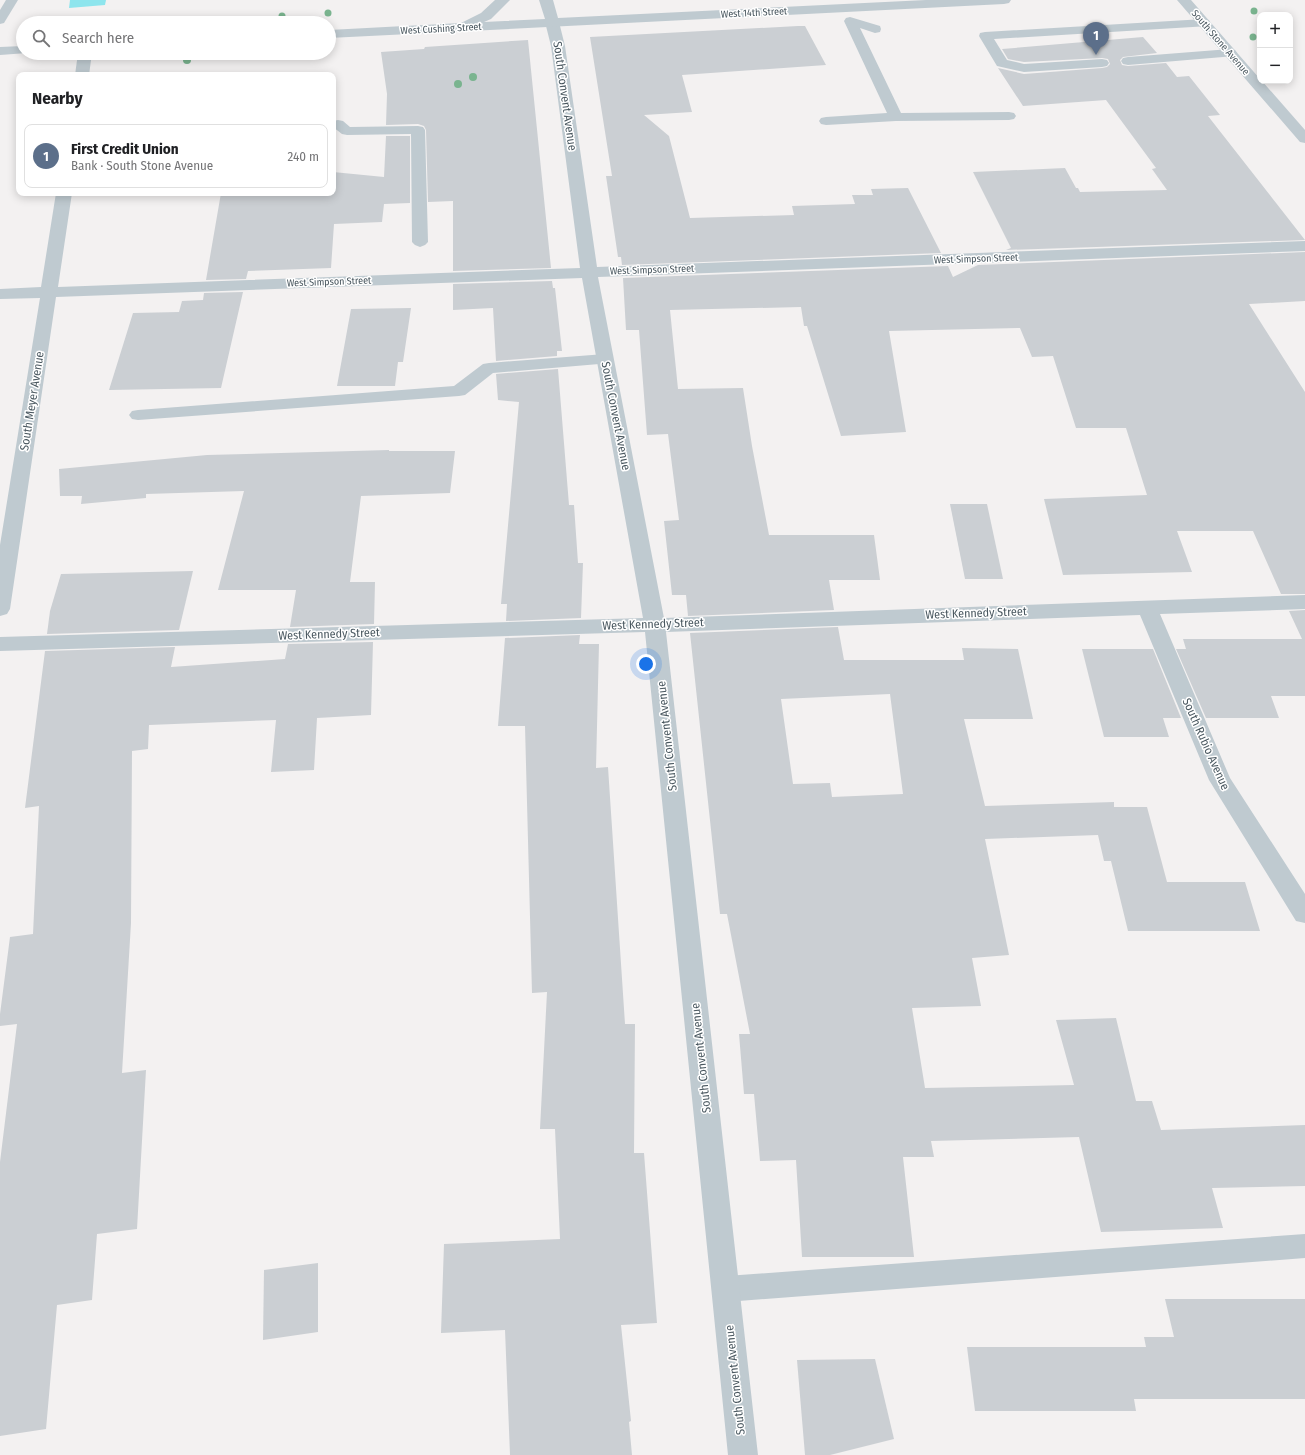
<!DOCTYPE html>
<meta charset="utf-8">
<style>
:root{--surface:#fff;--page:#f6f6f6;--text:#202124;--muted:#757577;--line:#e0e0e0;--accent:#0f766e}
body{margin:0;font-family:"Fira Sans Condensed",sans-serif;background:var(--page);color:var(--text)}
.controls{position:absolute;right:12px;top:12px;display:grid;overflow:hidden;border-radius:8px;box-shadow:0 2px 10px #0003}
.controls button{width:36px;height:36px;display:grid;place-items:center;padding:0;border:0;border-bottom:1px solid var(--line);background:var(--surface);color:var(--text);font:20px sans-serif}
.you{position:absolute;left:646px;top:664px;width:14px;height:14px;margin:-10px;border:3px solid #fff;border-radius:50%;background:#1a73e8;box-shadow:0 0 0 6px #1a73e833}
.badge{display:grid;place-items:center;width:26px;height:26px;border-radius:50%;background:var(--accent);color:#fff;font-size:13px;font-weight:700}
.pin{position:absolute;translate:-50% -33px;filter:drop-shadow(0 1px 2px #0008)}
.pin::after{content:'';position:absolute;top:21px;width:14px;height:12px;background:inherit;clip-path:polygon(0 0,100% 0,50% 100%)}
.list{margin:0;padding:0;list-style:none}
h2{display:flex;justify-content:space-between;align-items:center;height:52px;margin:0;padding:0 16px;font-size:17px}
h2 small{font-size:13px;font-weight:400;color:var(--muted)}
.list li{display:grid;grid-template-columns:26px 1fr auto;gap:12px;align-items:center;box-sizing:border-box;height:64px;margin:0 8px 8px;padding:0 8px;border:1px solid var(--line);border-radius:8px}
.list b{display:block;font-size:15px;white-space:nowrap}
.list p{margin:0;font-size:13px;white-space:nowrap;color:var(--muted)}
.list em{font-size:13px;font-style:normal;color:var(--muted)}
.icon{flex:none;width:22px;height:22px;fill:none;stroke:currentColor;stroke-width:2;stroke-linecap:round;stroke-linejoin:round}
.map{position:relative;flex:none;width:1305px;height:1455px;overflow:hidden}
.search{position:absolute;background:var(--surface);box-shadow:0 2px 10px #0003;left:16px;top:16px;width:320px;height:44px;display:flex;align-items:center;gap:10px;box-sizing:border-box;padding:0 14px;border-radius:22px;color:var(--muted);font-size:15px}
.panel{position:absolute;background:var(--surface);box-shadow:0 2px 10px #0003;left:16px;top:72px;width:320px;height:124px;border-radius:8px}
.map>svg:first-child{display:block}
.water{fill:#8ee5ed}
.building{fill:#cbcfd3;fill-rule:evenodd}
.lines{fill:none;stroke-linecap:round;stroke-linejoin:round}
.service{fill:#bfcad0;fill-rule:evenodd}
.minor{fill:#bfcad0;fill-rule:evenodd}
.tertiary{fill:#bfcad0;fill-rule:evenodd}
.tree{fill:#7ab48f}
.labels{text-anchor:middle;stroke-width:3;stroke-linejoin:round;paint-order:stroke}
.far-street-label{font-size:10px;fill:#49575f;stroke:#fff}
.street-label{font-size:12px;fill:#49575f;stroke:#fff}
</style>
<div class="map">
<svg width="1305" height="1455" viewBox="0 0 1305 1455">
<rect width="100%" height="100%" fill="#f3f1f1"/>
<!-- water -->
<path class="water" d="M70,0H106L105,5L69,8Z"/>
<!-- building -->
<g class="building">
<path d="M798,26H805L826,65L682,75L692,112L644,115L669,136L690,218L794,215L792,206L855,204L852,195H873L871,189L908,188L941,253L622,265L621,257H618L606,176H612L590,37Z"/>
<path d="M1143,37L1157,53L1123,57L1120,60L1122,65L1128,66L1166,63L1177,77L1189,76L1220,115L1208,116L1305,240L1006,250L1011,248L973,172L1065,168L1076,188H1078L1080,192L1167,190L1152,169L1156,168L1106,100L1023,106L998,68L1024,74L1102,68L1107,67L1110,64L1108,59L1102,58L1024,62L1008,59L1002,49Z"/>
<path d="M528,40L551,268L453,271V201L428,202L426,130L424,126L418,124L386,125L387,94L381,52L424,49L425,47Z"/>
<path d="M386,136H410V203L384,204L382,222L334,224L331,268L248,271L246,279L206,280L221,193H333V172L384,177Z"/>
<path d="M1305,252V301L1249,304L1305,392V594H1281L1253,531H1177L1192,572L1063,575L1044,499L1147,495L1126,428H1076L1053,356L1032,357L1020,328L889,331L906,432L841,436L807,326H804L801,307L670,310L678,389L743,388L752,446L769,535H874L880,580H829L834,610L688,616L686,595H672L664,521L679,520L668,434L647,435L639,330H626L623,278L948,266L953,277L978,265Z"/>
<path d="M552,281L553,288H555L562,351H557V356L496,361L493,308L453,310V284Z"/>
<path d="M243,292L221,388L109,390L133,313L179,312L182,301L203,300L204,293Z"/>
<path d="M411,308L403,362H398L395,386H337L351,309Z"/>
<path d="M558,369L569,505H574L578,563H583L581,618L506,621L507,604H501L519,402L498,400L496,374Z"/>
<path d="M389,450V451H455L450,493L361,496L350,582H375L374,624L290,627L296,590H218L244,491L146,494V498L81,504L82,496H60L59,469L207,455Z"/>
<path d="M950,504H987L1003,579H965Z"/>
<path d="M193,571L179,630L47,634L50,611L61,574Z"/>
<path d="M1305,610V696H1271L1279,718H1206L1176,649H1186L1183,639H1302L1289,611Z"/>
<path d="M838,627L844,660H964L962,648L1018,649L1033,719H964L985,806L1114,802V807H1147L1167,882H1245L1260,931H1128L1111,861H1104L1098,835L985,839L1009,955L972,958L981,1006L912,1008L925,1088L1074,1085L1056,1020L1116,1018L1136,1101H1152L1161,1130L1305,1125V1186L1212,1188L1223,1228L1101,1232L1079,1137L931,1141L934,1157H903L914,1257H802L796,1160L760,1161L754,1094H744L739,1034H750L727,914H720L690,633ZM890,694L903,794L832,797L830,783L793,784L781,699Z"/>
<path d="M580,635L579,644H599L596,768L608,767L625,1024H635L634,1153H644L657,1323L621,1325L631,1421L629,1422L632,1455H510L505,1330L441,1333L444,1244L560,1239L555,1129H540L547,992L532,993L525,726H498L505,638Z"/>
<path d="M373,642L371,715L317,718L314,770L271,772L276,720L149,725L148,749L132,751L131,923L122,1073L146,1070L137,1229L97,1234L92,1300L57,1305L46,1429L0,1436V1162L17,1024L0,1026V1014L10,937L33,934L39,806L25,808L45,651L175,647L171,667L285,659L288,644Z"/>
<path d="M1082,649H1153L1181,718H1163L1169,737H1104Z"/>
<path d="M318,1263V1332L263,1340L264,1270Z"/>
<path d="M1165,1299H1305V1399H1134L1136,1411H975L967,1347H1146L1144,1337H1174Z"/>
<path d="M875,1359L894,1439L830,1455H805L797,1360Z"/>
</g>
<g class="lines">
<!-- service -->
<g class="service">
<path d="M6,0H18L4,23L0,24V10Z"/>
<path d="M850,17L880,26L881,29L880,32L875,33L860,28L901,113L1009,112L1014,113L1016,116L1014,119L1009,120L896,121L826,125L821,124L819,121L821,118L826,117L887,113L844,21L846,18Z"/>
<path d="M1204,19L1209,20L1210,23L1209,26L994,39L1007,60L1024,64L1102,59L1107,60L1109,63L1107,66L1102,67L1024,72L997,66L979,36L980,33L985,32Z"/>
<path d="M1230,49L1235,50L1237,53L1235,56L1128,65L1123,64L1121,61L1123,58L1128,57Z"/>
<path d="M338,120L343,121L350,127L418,126L423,127L425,130L428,242L425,245L420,247L415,245L412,242L411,134L347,135L342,134L333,127V121Z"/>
<path d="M605,354L611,355L613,359L611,363L493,373L465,395L459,396L138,420L132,419L129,415L132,411L138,410L454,386L483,364L489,363Z"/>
<path d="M1305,1234V1258L726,1302L716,1298L712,1289L716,1280L726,1276Z"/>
</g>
<!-- minor -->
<g class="minor">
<path d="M552,18L557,19L559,22L565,46L597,267L1305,241V251L598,277L664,618L1305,595V609L1160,614L1230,778L1305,894V923L1296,921L1209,780L1140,615L666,632L758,1455H728L645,632L0,651V637L643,618L582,278L56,297L10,609L7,614L0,616V545L40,298L0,299V289L41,287L56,193H72L58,287L580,268L551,46L545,22L547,19Z"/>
<path d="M78,53H92L89,75H75Z"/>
</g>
<!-- tertiary -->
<g class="tertiary">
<path d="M495,0H510L491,19L484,22L545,19L539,0H553L558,18L926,0H1011L1009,3L1004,4L329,38V30L461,23L481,13Z"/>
<path d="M1177,0H1191L1260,79V81H1262L1305,130V143L1300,142Z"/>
<path d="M23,46V53H27L0,55V47Z"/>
</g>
</g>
<!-- trees -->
<g class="tree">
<circle cx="1254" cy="11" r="3.5"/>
<circle cx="328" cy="13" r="3.5"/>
<circle cx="282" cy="16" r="3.5"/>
<circle cx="1253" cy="37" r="3.5"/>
<circle cx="187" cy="60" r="4"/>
<circle cx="473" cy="77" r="4"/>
<circle cx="458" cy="84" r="4"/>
</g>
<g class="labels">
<!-- far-street labels -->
<g class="far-street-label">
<text transform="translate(754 12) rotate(-3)" y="4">West 14th Street</text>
<text transform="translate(441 28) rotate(-3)" y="4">West Cushing Street</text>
<text transform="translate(1221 42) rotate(49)" y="4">South Stone Avenue</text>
<text transform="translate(976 258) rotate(-2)" y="4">West Simpson Street</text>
<text transform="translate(652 269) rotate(-2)" y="4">West Simpson Street</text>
<text transform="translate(329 281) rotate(-2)" y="4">West Simpson Street</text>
</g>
<!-- street labels -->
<g class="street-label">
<text transform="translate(565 96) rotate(82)" y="4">South Convent Avenue</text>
<text transform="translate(32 401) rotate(-81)" y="4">South Meyer Avenue</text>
<text transform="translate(616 416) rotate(79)" y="4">South Convent Avenue</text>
<text transform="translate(976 613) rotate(-2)" y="4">West Kennedy Street</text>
<text transform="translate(653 624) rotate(-2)" y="4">West Kennedy Street</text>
<text transform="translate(329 634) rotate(-2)" y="4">West Kennedy Street</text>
<text transform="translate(667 736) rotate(-96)" y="4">South Convent Avenue</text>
<text transform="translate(1206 744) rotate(66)" y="4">South Rubio Avenue</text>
<text transform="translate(701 1058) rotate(-96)" y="4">South Convent Avenue</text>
<text transform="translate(735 1380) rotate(-96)" y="4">South Convent Avenue</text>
</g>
</g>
</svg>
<div class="controls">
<button>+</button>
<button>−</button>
</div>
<div class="you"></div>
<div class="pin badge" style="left:1096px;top:55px;background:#5c6f8a">1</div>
<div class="search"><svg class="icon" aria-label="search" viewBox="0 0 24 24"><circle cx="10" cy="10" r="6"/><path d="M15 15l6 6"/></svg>Search here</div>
<section class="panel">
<h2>Nearby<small></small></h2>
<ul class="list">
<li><span class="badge" style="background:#5c6f8a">1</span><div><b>First Credit Union</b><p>Bank · South Stone Avenue</p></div><em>240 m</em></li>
</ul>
</section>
</div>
